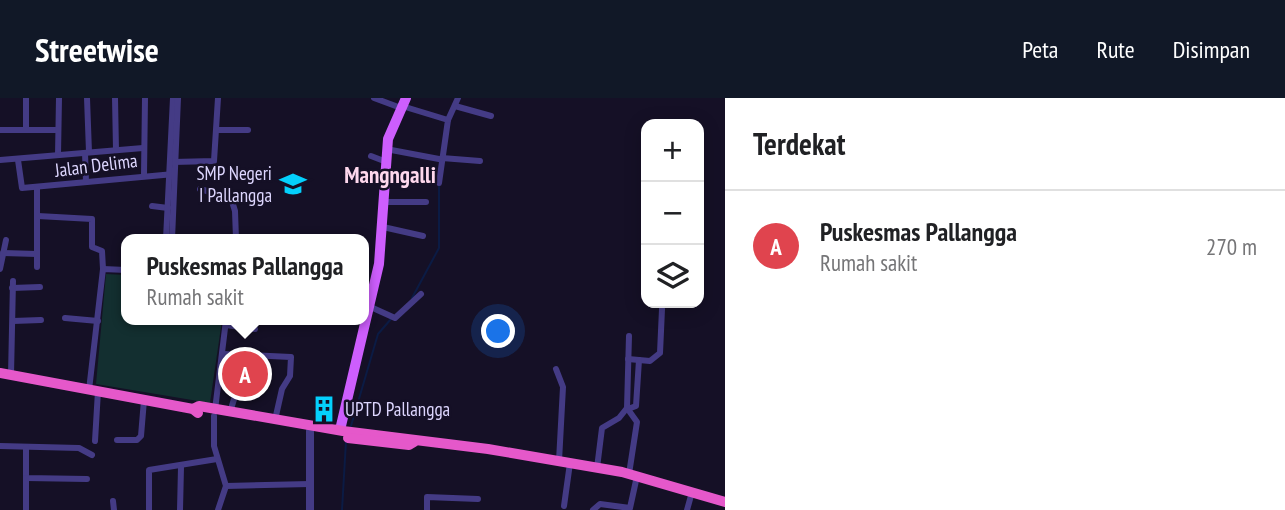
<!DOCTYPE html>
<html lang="id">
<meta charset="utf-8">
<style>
:root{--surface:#fff;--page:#f2f2f2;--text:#202124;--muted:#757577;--line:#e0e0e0;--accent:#111827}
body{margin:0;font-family:"PT Sans Narrow",sans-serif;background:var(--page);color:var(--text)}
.controls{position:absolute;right:21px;top:21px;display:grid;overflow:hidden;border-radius:14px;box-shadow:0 4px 18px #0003}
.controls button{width:63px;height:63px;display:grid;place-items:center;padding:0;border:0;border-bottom:2px solid var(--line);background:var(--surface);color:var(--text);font:35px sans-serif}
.you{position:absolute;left:499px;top:234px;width:24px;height:24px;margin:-18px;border:5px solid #fff;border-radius:50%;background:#1a73e8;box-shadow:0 0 0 10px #1a73e833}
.badge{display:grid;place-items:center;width:46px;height:46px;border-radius:50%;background:var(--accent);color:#fff;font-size:23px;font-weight:700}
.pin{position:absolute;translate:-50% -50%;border:4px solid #fff;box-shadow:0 2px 7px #0006}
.popup{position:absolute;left:121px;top:136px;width:248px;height:91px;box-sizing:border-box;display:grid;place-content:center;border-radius:14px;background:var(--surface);filter:drop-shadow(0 2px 5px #0005);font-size:23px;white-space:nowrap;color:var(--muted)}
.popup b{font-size:26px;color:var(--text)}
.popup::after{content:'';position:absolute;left:50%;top:100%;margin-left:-14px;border:14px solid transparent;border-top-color:var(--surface)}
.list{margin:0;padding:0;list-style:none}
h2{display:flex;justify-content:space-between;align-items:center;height:91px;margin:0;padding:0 28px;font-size:30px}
h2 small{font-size:23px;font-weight:400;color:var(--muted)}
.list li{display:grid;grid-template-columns:46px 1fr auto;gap:21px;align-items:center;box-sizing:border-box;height:112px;padding:0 28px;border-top:2px solid var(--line)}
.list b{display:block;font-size:26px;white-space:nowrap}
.list p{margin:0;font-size:23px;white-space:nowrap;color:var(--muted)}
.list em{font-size:23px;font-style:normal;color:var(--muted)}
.icon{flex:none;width:38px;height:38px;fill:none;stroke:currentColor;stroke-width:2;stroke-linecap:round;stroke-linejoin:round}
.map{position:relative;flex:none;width:725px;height:412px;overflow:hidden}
header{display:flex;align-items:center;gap:42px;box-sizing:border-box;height:98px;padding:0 35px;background:var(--accent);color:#fff}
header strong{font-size:33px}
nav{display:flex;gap:38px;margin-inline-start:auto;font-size:24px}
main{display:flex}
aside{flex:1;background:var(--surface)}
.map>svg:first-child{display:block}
.green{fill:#132f30}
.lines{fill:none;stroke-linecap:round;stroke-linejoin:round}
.stream{stroke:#0b1b44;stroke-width:2}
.minor{stroke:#443b85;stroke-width:6}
.tertiary{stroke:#443b85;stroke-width:8}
.primary{stroke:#cd5efd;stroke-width:10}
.trunk{stroke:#e558ca;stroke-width:10}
.labels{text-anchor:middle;stroke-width:5;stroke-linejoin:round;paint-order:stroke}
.street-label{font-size:19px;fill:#ddd6fe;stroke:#151026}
.poi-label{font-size:19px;fill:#ddd6fe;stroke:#151026;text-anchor:end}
.quarter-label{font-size:23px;font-weight:bold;fill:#fed8ed;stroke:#151026}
</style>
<header>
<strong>Streetwise</strong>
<nav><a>Peta</a><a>Rute</a><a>Disimpan</a></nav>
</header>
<main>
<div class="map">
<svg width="725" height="412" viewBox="0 0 725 412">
<rect width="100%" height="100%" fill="#151026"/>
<!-- green -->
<path class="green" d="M106,176L126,177V222H222L210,305L96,286Z"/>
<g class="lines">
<!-- stream -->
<g class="stream">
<path d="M412,200L439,150V88"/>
<path d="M351,328L378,236L391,221"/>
<path d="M342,412L346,343"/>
</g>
<!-- minor -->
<g class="minor">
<path d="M87,0L89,54"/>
<path d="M115,0L116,52"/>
<path d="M374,0L401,10"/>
<path d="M402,8L448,22L439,85"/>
<path d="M455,8L491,18"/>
<path d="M448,22L458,0"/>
<path d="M26,31V0"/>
<path d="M0,32H58"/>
<path d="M218,32H248"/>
<path d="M386,51L439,61"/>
<path d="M85,55L86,84"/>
<path d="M58,57L59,0"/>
<path d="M371,58L384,63"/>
<path d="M442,60L480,63"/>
<path d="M0,62L143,50"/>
<path d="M18,62L22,90L174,76"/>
<path d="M173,64L214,63L218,0"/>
<path d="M144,77L145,0"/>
<path d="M200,91L231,100L235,113L236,141"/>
<path d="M383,104H426"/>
<path d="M152,108L168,110"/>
<path d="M38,118L92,121V149L102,153L103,171"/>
<path d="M383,129L423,138"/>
<path d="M166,141L173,0"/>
<path d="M172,141L178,0"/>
<path d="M3,155L37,156"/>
<path d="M37,169V90"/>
<path d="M0,171L6,142"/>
<path d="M12,190L40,189"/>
<path d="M364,206L395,220L421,196"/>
<path d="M65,220L98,223"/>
<path d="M13,223L41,222"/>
<path d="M226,227L255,231"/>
<path d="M223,256L291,259L290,278L282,291L275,322"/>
<path d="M628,261L650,263L660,255L662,211"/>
<path d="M556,271L563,289L559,363"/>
<path d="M11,277L13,183"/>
<path d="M89,292L103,171L126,172"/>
<path d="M628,311L636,308L639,262"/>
<path d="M215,312L226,222"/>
<path d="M230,314L236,295L257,297"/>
<path d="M214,318V348L226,388L218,412"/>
<path d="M117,342H137L141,338L144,302"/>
<path d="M95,343L98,293"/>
<path d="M0,348L79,350L92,357"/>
<path d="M26,349V380L87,381"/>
<path d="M597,370L602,330L619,320L627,310"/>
<path d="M629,376L637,324L627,310L629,238"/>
<path d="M226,388L310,386"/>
<path d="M113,403L114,412"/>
<path d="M564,408L570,365"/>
<path d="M26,412V380"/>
<path d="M149,412V372L217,361"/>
<path d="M180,412L181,369"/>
<path d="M427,412V399L478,401"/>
<path d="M593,412L600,406L630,410L637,378"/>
<path d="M687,412L692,394"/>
</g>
<!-- tertiary -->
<path class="tertiary" d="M310,333V412"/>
<!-- primary -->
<path class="primary" d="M340,332L379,166L388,41L406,0"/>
<!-- trunk -->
<g class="trunk">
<path d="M0,275L193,311L198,315"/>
<path d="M193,311L199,308L343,333L488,351L622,374L725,404"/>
<path d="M348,340L409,347L414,344"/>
</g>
</g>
<!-- icons -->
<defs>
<g id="school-bare" transform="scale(2.1)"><path d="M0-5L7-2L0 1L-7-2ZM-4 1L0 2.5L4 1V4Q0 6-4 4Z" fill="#04d0fc" stroke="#151026" stroke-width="2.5" paint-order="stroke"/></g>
<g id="building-bare" transform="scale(2.1)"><path d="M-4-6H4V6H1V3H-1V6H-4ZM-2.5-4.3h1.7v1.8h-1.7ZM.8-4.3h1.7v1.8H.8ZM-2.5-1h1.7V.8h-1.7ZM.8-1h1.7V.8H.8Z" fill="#04d0fc" stroke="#151026" stroke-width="2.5" paint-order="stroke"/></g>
</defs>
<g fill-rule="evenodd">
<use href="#school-bare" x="293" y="86"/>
<use href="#building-bare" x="324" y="311"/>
</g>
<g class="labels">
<!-- street labels -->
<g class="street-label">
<text transform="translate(96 67) rotate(-7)" y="7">Jalan Delima</text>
</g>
<!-- poi labels -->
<g class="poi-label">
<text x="272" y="82">SMP Negeri<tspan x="272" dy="22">I Pallangga</tspan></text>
<text x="345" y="318" text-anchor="start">UPTD Pallangga</text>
</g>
<!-- quarter labels -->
<g class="quarter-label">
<text x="390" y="85">Mangngalli</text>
</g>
</g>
</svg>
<div class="controls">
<button>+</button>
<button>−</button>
<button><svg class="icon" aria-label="layers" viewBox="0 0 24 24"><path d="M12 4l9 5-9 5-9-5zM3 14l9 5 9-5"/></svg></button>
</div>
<div class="you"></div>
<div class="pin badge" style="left:245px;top:276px;background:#e0444e">A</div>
<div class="popup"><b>Puskesmas Pallangga</b>Rumah sakit</div>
</div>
<aside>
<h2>Terdekat<small></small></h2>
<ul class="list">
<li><span class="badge" style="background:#e0444e">A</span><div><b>Puskesmas Pallangga</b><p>Rumah sakit</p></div><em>270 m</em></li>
</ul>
</aside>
</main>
